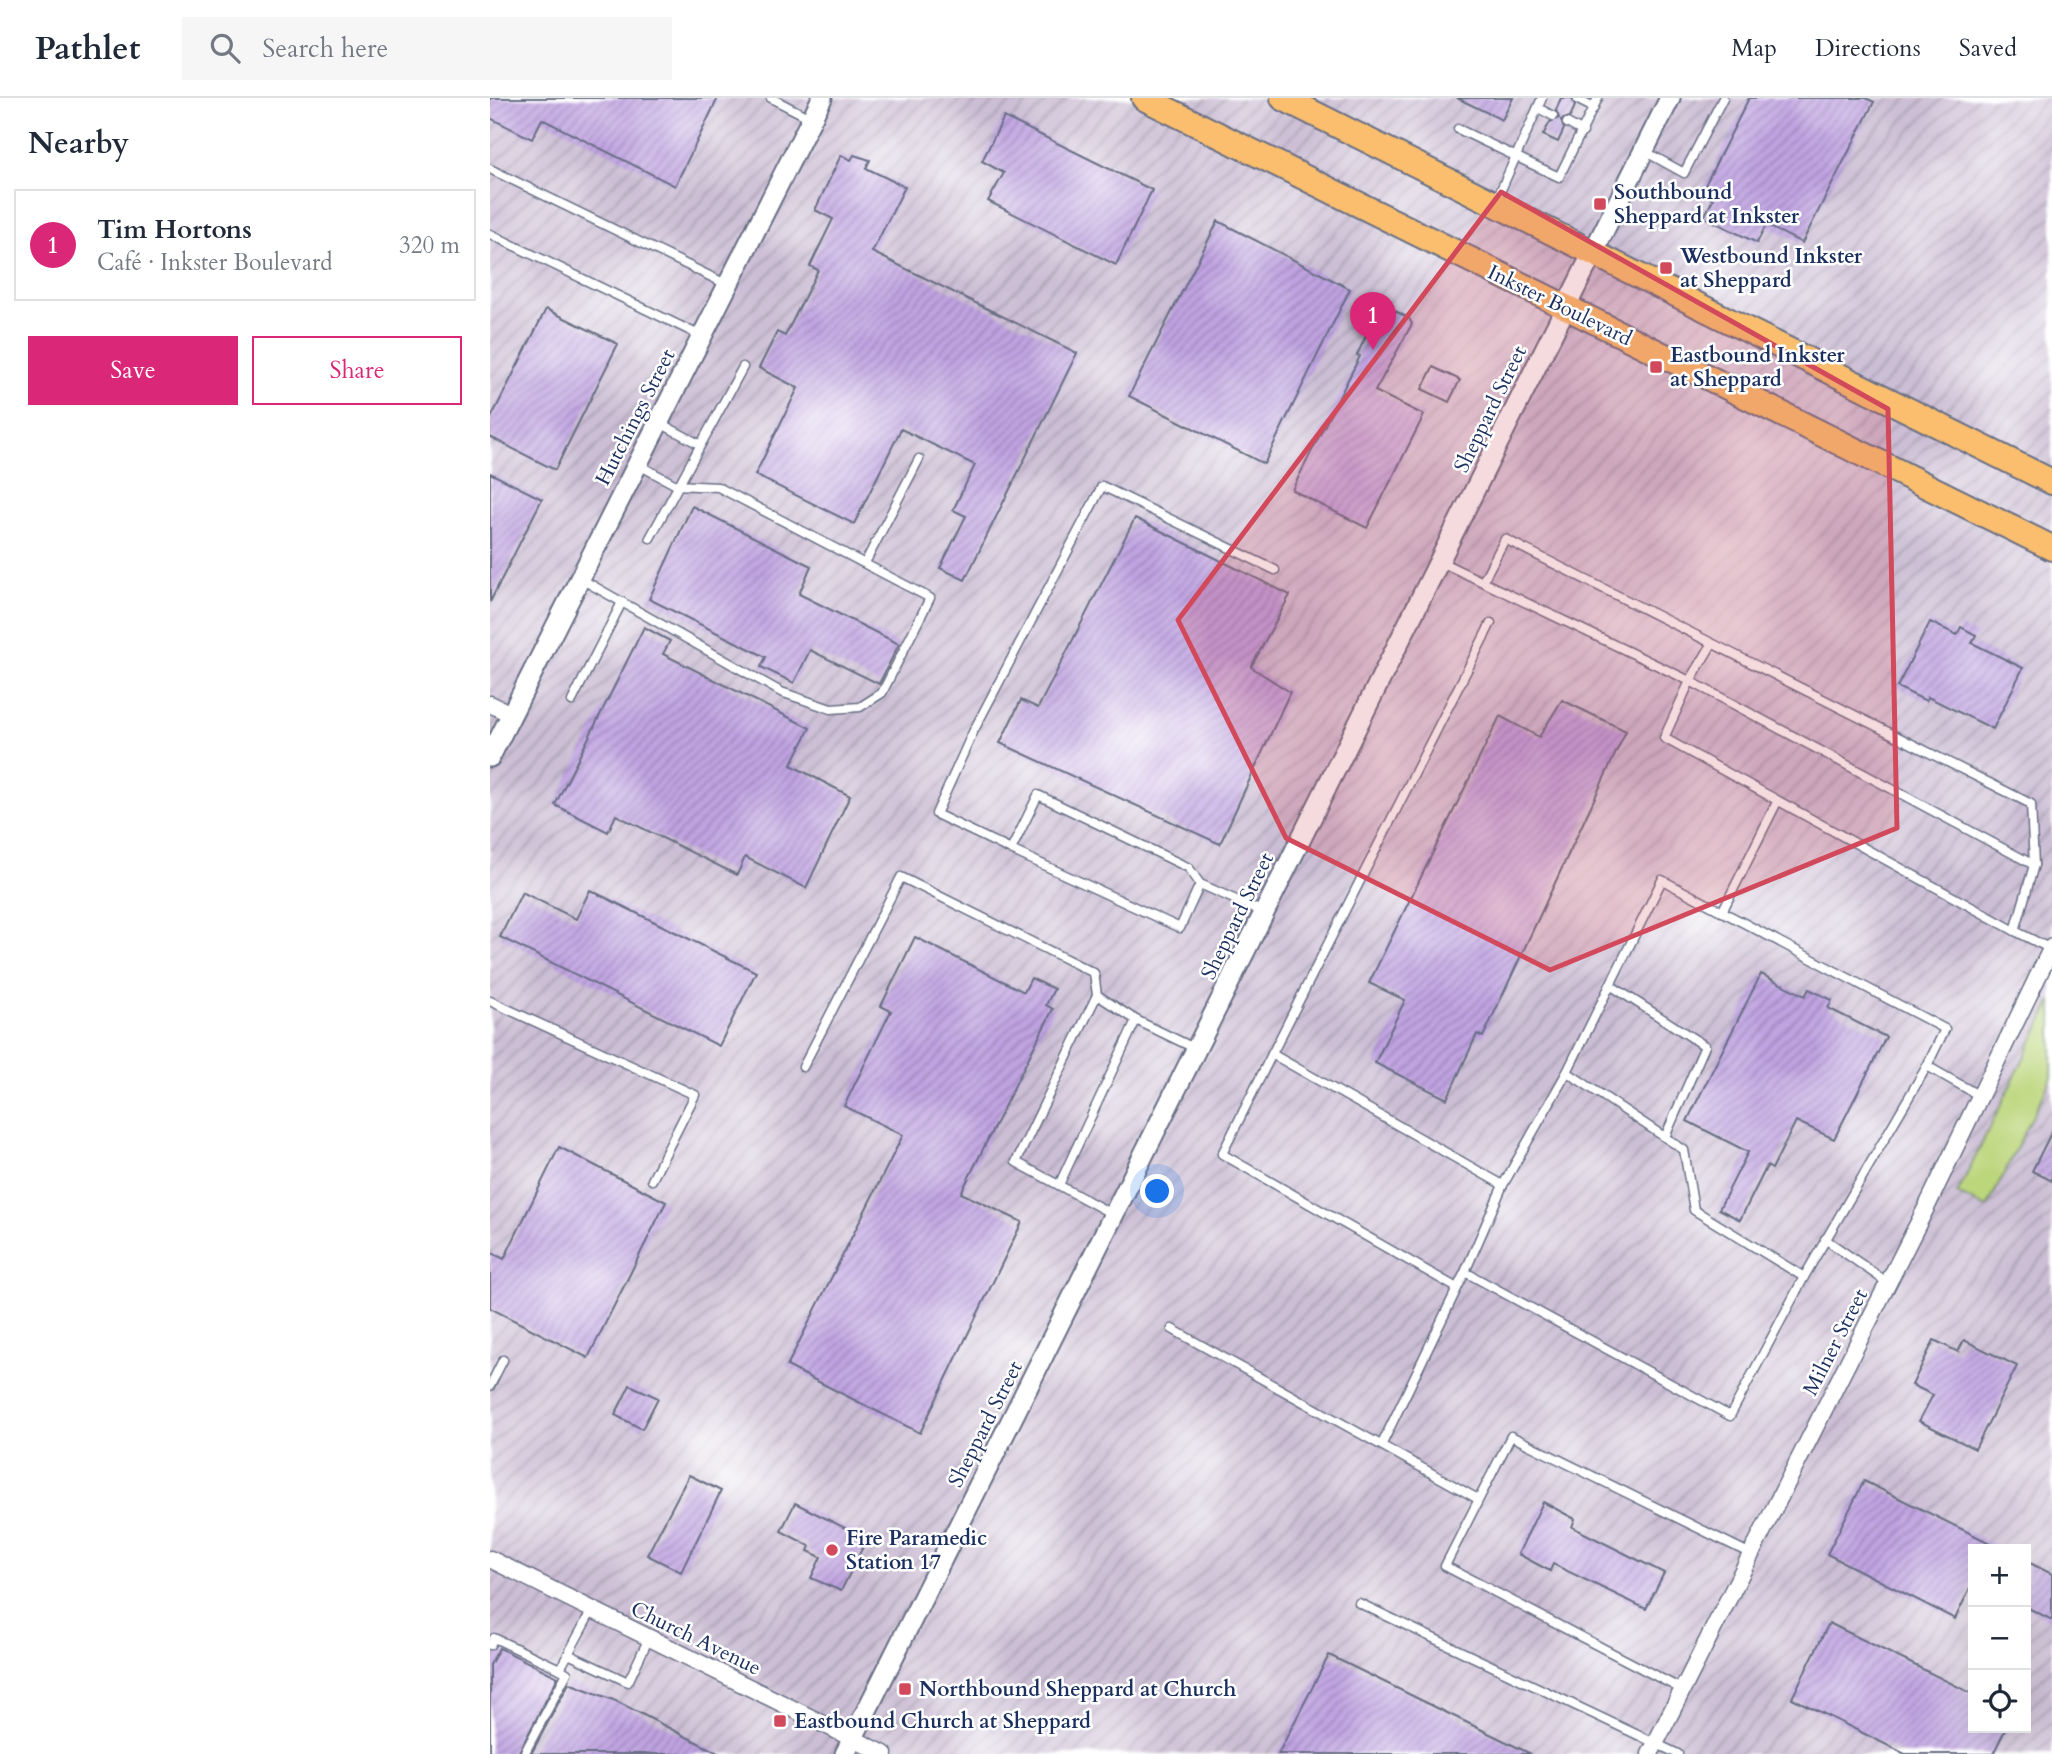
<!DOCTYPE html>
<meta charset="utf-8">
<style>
:root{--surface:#fff;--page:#f6f6f7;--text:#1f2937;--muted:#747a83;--line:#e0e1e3;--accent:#db2777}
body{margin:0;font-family:Cardo,serif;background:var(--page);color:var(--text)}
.controls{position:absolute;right:21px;bottom:21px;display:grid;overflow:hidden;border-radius:0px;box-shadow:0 7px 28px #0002}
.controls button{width:63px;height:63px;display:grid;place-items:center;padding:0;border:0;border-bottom:2px solid var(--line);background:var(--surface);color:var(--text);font:35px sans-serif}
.you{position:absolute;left:668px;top:1094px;width:24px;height:24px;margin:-18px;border:5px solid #fff;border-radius:50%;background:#1a73e8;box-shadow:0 0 0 10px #1a73e833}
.badge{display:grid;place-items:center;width:46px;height:46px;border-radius:50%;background:var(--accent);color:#fff;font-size:23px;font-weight:700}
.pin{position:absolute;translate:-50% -58px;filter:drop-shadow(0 2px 4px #0008)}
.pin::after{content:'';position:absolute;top:37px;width:24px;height:21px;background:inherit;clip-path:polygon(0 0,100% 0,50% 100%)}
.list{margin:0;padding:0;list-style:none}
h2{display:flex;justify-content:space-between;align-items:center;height:91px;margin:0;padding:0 28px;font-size:30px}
h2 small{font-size:23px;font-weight:400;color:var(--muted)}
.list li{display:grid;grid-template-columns:46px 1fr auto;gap:21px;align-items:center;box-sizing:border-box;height:112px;margin:0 14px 14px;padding:0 14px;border:2px solid var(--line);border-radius:0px}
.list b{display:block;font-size:26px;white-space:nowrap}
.list p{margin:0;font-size:23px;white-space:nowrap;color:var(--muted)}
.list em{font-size:23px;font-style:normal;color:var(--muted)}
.actions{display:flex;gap:14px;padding:21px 28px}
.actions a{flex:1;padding:16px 0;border:2px solid var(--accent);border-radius:0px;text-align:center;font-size:24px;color:var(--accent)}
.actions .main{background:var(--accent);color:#fff}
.icon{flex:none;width:38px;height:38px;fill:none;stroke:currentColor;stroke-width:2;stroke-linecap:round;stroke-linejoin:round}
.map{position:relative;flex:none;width:1562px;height:1656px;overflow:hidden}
header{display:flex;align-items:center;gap:42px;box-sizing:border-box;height:98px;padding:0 35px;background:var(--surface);border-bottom:2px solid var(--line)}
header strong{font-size:33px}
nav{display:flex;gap:38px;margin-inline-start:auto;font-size:24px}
.search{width:490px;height:63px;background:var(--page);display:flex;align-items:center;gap:18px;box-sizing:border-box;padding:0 24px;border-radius:0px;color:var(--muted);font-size:26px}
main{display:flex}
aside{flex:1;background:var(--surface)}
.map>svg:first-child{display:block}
.industrial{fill:url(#industrial-furrows);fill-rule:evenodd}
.green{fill:#bcd67b;stroke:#6c826c;stroke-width:2}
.building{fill:url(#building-hatch)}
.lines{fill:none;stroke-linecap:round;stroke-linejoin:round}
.service-casing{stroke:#686e84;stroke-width:11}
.minor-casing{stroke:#686e84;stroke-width:19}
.tertiary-casing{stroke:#686e84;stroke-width:23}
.primary-casing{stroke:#686e84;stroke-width:28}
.service{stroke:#fff;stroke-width:8}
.minor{stroke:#fff;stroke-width:16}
.tertiary{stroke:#fff;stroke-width:19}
.primary{stroke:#fabe6e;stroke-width:24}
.marked{fill:#d1495b;fill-opacity:0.2;stroke:#d1495b;stroke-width:5;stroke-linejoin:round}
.poi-dot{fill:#d1495b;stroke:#fff;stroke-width:2.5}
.labels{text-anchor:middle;stroke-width:5;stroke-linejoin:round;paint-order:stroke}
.poi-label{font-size:21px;font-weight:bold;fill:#1b2f5e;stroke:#fff;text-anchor:start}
.street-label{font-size:21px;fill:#1b2f5e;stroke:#fff}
</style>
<header>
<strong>Pathlet</strong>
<div class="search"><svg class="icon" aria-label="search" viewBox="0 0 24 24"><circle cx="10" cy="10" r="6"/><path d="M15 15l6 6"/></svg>Search here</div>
<nav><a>Map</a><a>Directions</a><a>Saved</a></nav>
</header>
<main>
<aside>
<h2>Nearby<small></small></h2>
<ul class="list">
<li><span class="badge">1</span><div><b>Tim Hortons</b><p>Café · Inkster Boulevard</p></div><em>320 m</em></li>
</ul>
<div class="actions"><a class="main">Save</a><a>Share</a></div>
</aside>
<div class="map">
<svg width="1562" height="1656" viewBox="0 0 1562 1656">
<defs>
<pattern id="industrial-furrows" width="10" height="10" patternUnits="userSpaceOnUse" patternTransform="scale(1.75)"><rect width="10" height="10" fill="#ccbed4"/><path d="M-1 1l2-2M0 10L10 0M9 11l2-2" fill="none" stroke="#a59baf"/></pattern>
<pattern id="building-hatch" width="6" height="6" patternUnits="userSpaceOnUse" patternTransform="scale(1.75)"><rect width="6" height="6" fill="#c0a3e1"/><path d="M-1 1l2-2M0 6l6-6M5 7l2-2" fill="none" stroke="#9b85ba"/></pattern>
</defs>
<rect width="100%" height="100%" fill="#fff"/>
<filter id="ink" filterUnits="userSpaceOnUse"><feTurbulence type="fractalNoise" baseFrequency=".0143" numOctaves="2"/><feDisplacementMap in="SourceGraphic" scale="14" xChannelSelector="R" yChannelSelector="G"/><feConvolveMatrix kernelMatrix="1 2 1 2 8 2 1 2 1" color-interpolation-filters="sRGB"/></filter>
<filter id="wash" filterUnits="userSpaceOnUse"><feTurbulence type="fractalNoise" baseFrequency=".00686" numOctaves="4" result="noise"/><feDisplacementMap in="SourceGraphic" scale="28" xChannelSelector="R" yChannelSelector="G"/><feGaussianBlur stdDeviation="1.57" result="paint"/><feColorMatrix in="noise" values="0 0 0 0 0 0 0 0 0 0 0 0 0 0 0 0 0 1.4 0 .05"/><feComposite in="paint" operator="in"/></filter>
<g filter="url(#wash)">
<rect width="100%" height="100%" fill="#f7e2cc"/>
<!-- industrial -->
<path class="industrial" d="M0,0H1562V1656H0ZM1483,1451H1536V1630H1483Z"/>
<!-- green -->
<path class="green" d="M1562,903V979L1497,1110L1467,1096Z"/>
<g id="blocks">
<!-- building -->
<g class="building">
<path d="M0,0H228L185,88L52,21L42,41L0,20Z"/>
<path d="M967,0H1023L1012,22Z"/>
<path d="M1071,0H1082L1085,8L1080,19L1071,22L1074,31L1068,44L1053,37L1060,24L1069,20L1066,12Z"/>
<path d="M1259,0H1376L1384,4L1312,145L1276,127L1267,145L1214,119L1223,101L1211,95Z"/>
<path d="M514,19L662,92L626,167L498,103L514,75L492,63Z"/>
<path d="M351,57L361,62L364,57L380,62L376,70L415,89L382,154L587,255L475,482L450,470L476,418L463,412L485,367L411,331L364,426L265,377L308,290L269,270L287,234L295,238L328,172L320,168L343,121L325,112Z"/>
<path d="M728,123L860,191L774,366L639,298Z"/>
<path d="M893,207L919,220L922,226L885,293L934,317L877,430L802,392L870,258L867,257L876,238L874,233L886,208Z"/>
<path d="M56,211L128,246L65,372L0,339V322Z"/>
<path d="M943,269L970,282L959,304L932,291Z"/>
<path d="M0,375L52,401L0,504Z"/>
<path d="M202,408L321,468L309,496L409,546L389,586L320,552L304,585L271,569L276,559L159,501Z"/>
<path d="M645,420L800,497L761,569L800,594L730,746L510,645L531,602L548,610Z"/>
<path d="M1440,524L1467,537L1471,529L1486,537L1482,545L1533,570L1503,631L1438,599L1436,603L1407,589Z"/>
<path d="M154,529L180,543L173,556L320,630L301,667L360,698L316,790L255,759L247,777L126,717L118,734L65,707Z"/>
<path d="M1072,602L1136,633L993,939L987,936L957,1001L885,965L915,902L879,885L1010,618L1049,639Z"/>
<path d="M100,792L266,874L229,948L10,839L32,794L86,821Z"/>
<path d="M425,839L534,894L541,880L564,891L556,907L563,911L471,1095L532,1124L430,1335L297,1268L413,1037L354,1008L401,913L391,908Z"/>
<path d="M1271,876L1315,898L1319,891L1342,902L1338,910L1396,939L1344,1041L1306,1023L1282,1071L1277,1068L1250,1122L1229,1111L1258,1054L1197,1023Z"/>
<path d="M1562,1033V1083L1542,1073Z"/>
<path d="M69,1049L176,1104L98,1260L0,1210V1154L14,1161Z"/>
<path d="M1444,1242L1468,1254L1474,1242L1527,1268L1485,1351L1429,1323L1443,1297L1422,1287Z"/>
<path d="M140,1287L168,1300L152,1331L125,1317Z"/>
<path d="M199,1377L231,1393L191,1474L157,1457Z"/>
<path d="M1374,1383L1512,1451H1483V1484L1465,1521L1337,1456Z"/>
<path d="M1053,1404L1085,1421L1082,1429L1174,1475L1156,1511L1063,1466L1060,1473L1028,1456Z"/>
<path d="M305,1405L377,1441L351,1493L321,1480L331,1459L318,1453L320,1448L291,1433Z"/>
<path d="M1536,1463L1562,1476V1522L1536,1509Z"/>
<path d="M1339,1525L1483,1596V1630H1516L1503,1656H1415L1302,1600Z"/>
<path d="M9,1550L68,1579L28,1656H0V1567Z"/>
<path d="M839,1557L1041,1656H788Z"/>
<path d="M79,1585L126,1603L230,1656H41Z"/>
</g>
</g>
</g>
<g filter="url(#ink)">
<use href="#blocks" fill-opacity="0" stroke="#686e84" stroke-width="2"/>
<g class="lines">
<!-- service casing -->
<g class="service-casing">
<g id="service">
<path d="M281,0L322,21"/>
<path d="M1088,2L1104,10"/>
<path d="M1048,10L1063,18"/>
<path d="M1077,25L1093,34"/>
<path d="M968,31L1069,79L1108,0"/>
<path d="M1154,53L1194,75L1233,0"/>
<path d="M0,71L238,187"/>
<path d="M1006,103L1052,0"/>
<path d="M0,136L211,238"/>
<path d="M168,324L209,346"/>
<path d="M160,440L253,269"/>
<path d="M951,464L1200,583L1174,640L1525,833L1544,767L1541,706L1015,441L993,483"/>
<path d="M375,465L429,361"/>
<path d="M91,481L291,594L341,611L370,609L392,595L440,500L228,389L186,387L147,366"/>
<path d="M1001,525L782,956L1013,1087"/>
<path d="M1222,546L1200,583L1544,767"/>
<path d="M82,603L132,504"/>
<path d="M521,752L446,716L483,634L612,388L785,472"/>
<path d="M710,786L690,830L521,752L548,697L699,770L710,786L773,814"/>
<path d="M1232,814L1287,704"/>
<path d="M1525,833L1561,851"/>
<path d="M1120,887L1215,948L1175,1039"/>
<path d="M607,897L526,1064L622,1116"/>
<path d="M0,903L205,997L162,1082"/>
<path d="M782,956L732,1056L967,1190"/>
<path d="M1437,968L1490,998"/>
<path d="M313,969L411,779L604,875L607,897L646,922L704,950"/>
<path d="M1077,974L1194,1052L1204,1112L1314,1179"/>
<path d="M569,1087L646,922"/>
<path d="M1335,1141L1398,1185"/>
<path d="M682,1231L988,1401"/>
<path d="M0,1288L13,1262"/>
<path d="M892,1346L975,1174L1013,1087L1077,974L1172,782L1455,931L1437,968L1314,1179L1240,1318L975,1174"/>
<path d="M869,1505L1188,1656"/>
<path d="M0,1547L4,1540L70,1571L102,1512"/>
<path d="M78,1556L138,1584L159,1540"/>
<path d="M1193,1592L955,1468L1021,1338L1261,1456"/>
<path d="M34,1656L77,1575L70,1571"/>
</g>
</g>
<!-- minor casing -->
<g class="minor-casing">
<g id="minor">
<path d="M0,606L21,616"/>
<path d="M0,1461L394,1656"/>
<path d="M1160,1656L1437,1108L1562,849"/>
</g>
</g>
<!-- tertiary casing -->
<g class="tertiary-casing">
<g id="tertiary">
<path d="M0,659L332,0"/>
<path d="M355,1656L1180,0"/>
</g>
</g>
<!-- primary casing -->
<g class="primary-casing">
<g id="primary">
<path d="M654,0L1562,450"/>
<path d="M793,0L1562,384"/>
</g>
</g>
<!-- service -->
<use href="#service" class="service"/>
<!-- minor -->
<use href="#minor" class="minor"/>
<!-- tertiary -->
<use href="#tertiary" class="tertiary"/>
<!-- primary -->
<use href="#primary" class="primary"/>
</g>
</g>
<!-- marked area -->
<path class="marked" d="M1011,94L1398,311L1407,730L1060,872L796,740L688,522Z"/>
<!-- markers -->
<g class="poi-dot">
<rect x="1103" y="99" width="14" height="14" rx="3.5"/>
<rect x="1169" y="163" width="14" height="14" rx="3.5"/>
<rect x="1159" y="262" width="14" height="14" rx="3.5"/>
<circle cx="342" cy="1452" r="7"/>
<rect x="408" y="1584" width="14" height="14" rx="3.5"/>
<rect x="283" y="1616" width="14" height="14" rx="3.5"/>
</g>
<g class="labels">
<!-- poi labels -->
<g class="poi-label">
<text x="1124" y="101">Southbound<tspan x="1124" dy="24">Sheppard at Inkster</tspan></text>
<text x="1190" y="165">Westbound Inkster<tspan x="1190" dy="24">at Sheppard</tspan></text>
<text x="1180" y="264">Eastbound Inkster<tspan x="1180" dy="24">at Sheppard</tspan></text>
<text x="356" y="1447">Fire Paramedic<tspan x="356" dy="24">Station 17</tspan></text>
<text x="429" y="1598">Northbound Sheppard at Church</text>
<text x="304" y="1630">Eastbound Church at Sheppard</text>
</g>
<!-- street labels -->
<g class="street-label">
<text transform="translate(1070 207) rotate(26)" y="7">Inkster Boulevard</text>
<text transform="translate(1000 311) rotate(-64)" y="7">Sheppard Street</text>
<text transform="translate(145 319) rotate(-63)" y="7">Hutchings Street</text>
<text transform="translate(747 818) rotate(-64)" y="7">Sheppard Street</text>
<text transform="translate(1345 1244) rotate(-63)" y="7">Milner Street</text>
<text transform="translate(495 1326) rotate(-63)" y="7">Sheppard Street</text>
<text transform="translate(206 1540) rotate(26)" y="7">Church Avenue</text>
</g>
</g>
</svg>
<div class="controls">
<button>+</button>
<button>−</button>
<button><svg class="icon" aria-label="locate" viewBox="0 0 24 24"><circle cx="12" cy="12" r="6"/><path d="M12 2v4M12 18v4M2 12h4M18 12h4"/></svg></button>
</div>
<div class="you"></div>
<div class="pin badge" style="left:883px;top:252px">1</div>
</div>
</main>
